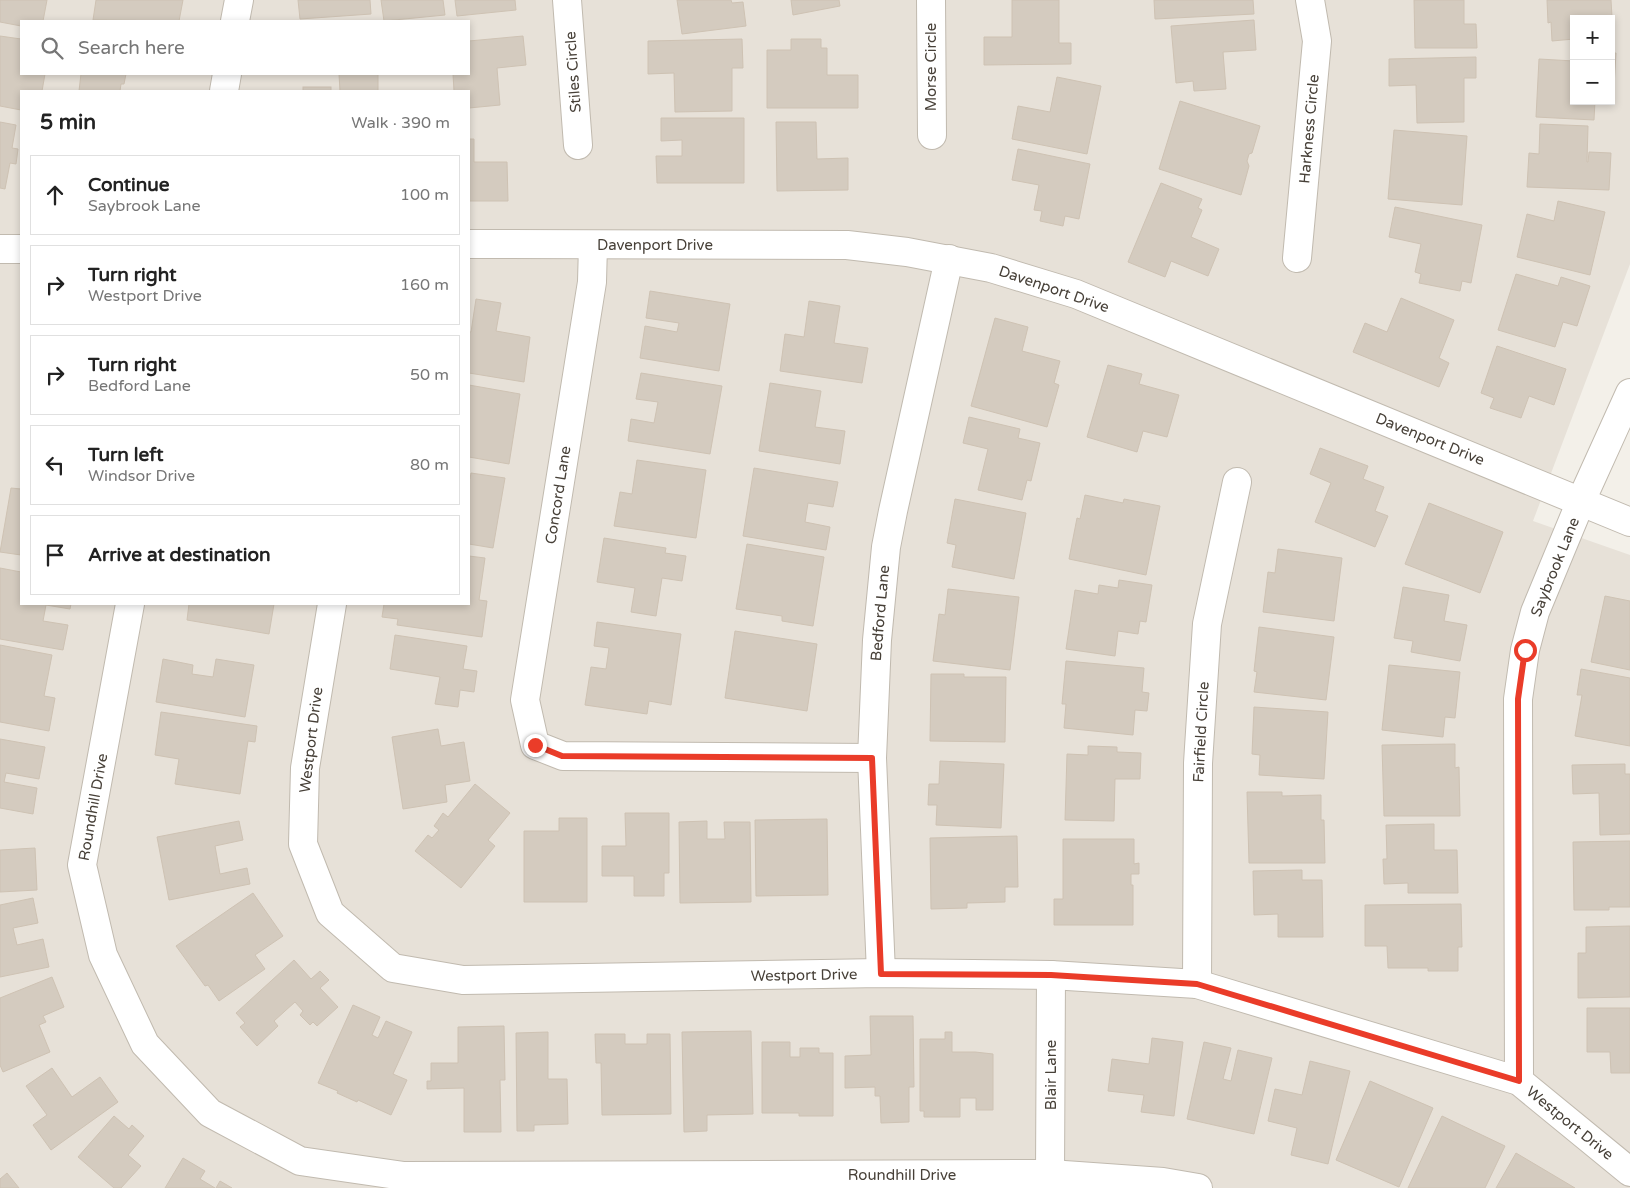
<!DOCTYPE html>
<meta charset="utf-8">
<style>
:root{--surface:#fff;--page:#f6f6f6;--text:#222;--muted:#767676;--line:#e0e0e0}
body{margin:0;font-family:"Varela Round",sans-serif;background:var(--page);color:var(--text)}
.controls{position:absolute;right:15px;top:15px;display:grid;overflow:hidden;border-radius:0px;box-shadow:0 2px 8px #0003}
.controls button{width:45px;height:45px;display:grid;place-items:center;padding:0;border:0;border-bottom:1px solid var(--line);background:var(--surface);color:var(--text);font:25px sans-serif}
.stop{position:absolute;width:15px;height:15px;margin:-11px;border:4px solid #ea3c29;border-radius:50%;background:#fff}
.stop.end{background:#ea3c29;border-color:#fff;box-shadow:0 1px 5px #0008}
.list{margin:0;padding:0;list-style:none}
h2{display:flex;justify-content:space-between;align-items:center;height:65px;margin:0;padding:0 20px;font-size:21px}
h2 small{font-size:16px;font-weight:400;color:var(--muted)}
.list li{display:grid;grid-template-columns:32px 1fr auto;gap:15px;align-items:center;box-sizing:border-box;height:80px;margin:0 10px 10px;padding:0 10px;border:1px solid var(--line);border-radius:0px}
.list b{display:block;font-size:19px;white-space:nowrap}
.list p{margin:0;font-size:16px;white-space:nowrap;color:var(--muted)}
.list em{font-size:16px;font-style:normal;color:var(--muted)}
.icon{flex:none;width:28px;height:28px;fill:none;stroke:currentColor;stroke-width:2;stroke-linecap:round;stroke-linejoin:round}
.map{position:relative;flex:none;width:1630px;height:1188px;overflow:hidden}
.search{position:absolute;background:var(--surface);box-shadow:0 2px 8px #0003;left:20px;top:20px;width:450px;height:55px;display:flex;align-items:center;gap:12px;box-sizing:border-box;padding:0 18px;border-radius:0px;color:var(--muted);font-size:19px}
.panel{position:absolute;background:var(--surface);box-shadow:0 2px 8px #0003;left:20px;top:90px;width:450px;height:515px;border-radius:0px}
.map>svg:first-child{display:block}
.residential{fill:#e7e1d8;fill-rule:evenodd}
.building{fill:#d4cbbf;stroke:#cec2b3}
.lines{fill:none;stroke-linecap:round;stroke-linejoin:round}
.minor-casing{stroke:#c1baaf;stroke-width:30}
.minor{stroke:#fff;stroke-width:28}
.route{stroke:#ea3c29;stroke-width:6}
.labels{text-anchor:middle;stroke-width:4.5;stroke-linejoin:round;paint-order:stroke}
.street-label{font-size:15px;fill:#474038;stroke:#fff}
</style>
<div class="map">
<svg width="1630" height="1188" viewBox="0 0 1630 1188">
<rect width="100%" height="100%" fill="#f3f0e9"/>
<!-- residential -->
<path class="residential" d="M0,0H1630V264L1533,521L1630,555V1188H0ZM1574,19H1611V101H1574ZM21,21H469V74H21ZM21,91H469V604H21Z"/>
<!-- building -->
<g class="building">
<path d="M0,0H47L43,21H21V26L0,22Z"/>
<path d="M96,0H183L179,21L93,20Z"/>
<path d="M298,0H370L371,14L300,19Z"/>
<path d="M381,0H443L445,15L384,21Z"/>
<path d="M455,0H515L516,10L457,16Z"/>
<path d="M677,0H731L732,3L743,2L746,26L682,34Z"/>
<path d="M791,0H839L840,6L793,15Z"/>
<path d="M1012,0H1059V43H1071V64L984,65V37H1012Z"/>
<path d="M1154,0H1253L1254,14L1155,19Z"/>
<path d="M1414,0H1464V24H1476L1477,48H1415Z"/>
<path d="M1547,0H1611L1613,34H1611V19H1574V39L1552,41L1551,22L1548,23Z"/>
<path d="M1254,20L1256,50L1223,52L1226,89L1194,91L1193,81L1176,83L1171,26Z"/>
<path d="M0,36L21,39V74H45L42,91H21V110L0,106Z"/>
<path d="M523,36L526,65L497,68L500,105L469,108V91H454L453,74H469V41Z"/>
<path d="M742,39L743,68H732V111L675,112L674,73L648,74V41Z"/>
<path d="M791,39H821V48H827V75H858V108H767V50H791Z"/>
<path d="M1611,53H1616L1613,103L1595,101L1594,120L1536,117L1539,59L1574,61V101H1611Z"/>
<path d="M1476,57V78H1464V122L1417,123L1416,85L1389,86V59Z"/>
<path d="M81,74H126L124,84H121L120,91H79Z"/>
<path d="M339,74H378V91H340Z"/>
<path d="M1057,77L1101,86L1087,154L1012,139L1018,106L1050,112Z"/>
<rect x="303" y="87" width="28" height="4"/>
<path d="M1180,101L1260,126L1252,153L1249,154L1247,161L1249,166L1241,195L1159,169Z"/>
<path d="M661,118H744V183H657L656,156H682V140L661,141Z"/>
<path d="M0,122L16,125L12,148L18,149L16,164L10,163L5,189L0,188Z"/>
<path d="M776,122H816L817,159L848,158V190L777,191Z"/>
<path d="M1540,124L1588,126L1587,162H1588L1589,152L1611,153L1609,190L1527,187L1529,153L1539,154Z"/>
<path d="M1394,130L1467,136L1462,205L1388,199Z"/>
<path d="M469,139H474V162H507L508,201H469Z"/>
<path d="M1018,149L1090,164L1079,219L1065,216L1063,226L1040,221L1042,211L1034,210L1039,185L1012,180Z"/>
<path d="M1161,183L1202,199L1198,208L1202,210L1191,237L1219,249L1208,276L1171,261L1165,277L1128,262Z"/>
<path d="M1558,201L1605,212L1590,275L1517,257L1527,214L1554,221Z"/>
<path d="M1395,207L1482,225L1471,283L1462,281L1460,291L1419,283L1421,274L1415,272L1421,244L1389,237Z"/>
<path d="M1516,274L1558,286L1561,277L1590,286L1577,326L1563,322L1555,347L1498,330Z"/>
<path d="M650,291L730,304L719,371L640,358L645,326L677,332L679,323L646,318Z"/>
<path d="M1401,298L1454,320L1439,358L1449,363L1439,387L1353,352L1365,323L1387,332Z"/>
<path d="M476,299L501,303L496,331L530,337L524,382L469,373V332H471Z"/>
<path d="M809,301L840,306L834,343L868,348L862,383L780,371L785,334L804,337Z"/>
<path d="M995,318L1028,327L1022,351L1060,361L1054,383L1059,385L1047,427L971,406Z"/>
<path d="M1497,346L1566,369L1554,405L1529,396L1521,418L1490,408L1494,398L1481,393Z"/>
<path d="M1108,365L1142,374L1139,384L1179,395L1167,437L1143,431L1137,452L1087,437Z"/>
<path d="M641,373L722,386L710,454L628,441L631,419L654,423L658,402L636,399Z"/>
<path d="M770,383L821,391L815,427L845,431L840,464L759,451Z"/>
<path d="M469,385L520,394L509,464L469,457Z"/>
<path d="M969,417L1020,429L1018,438L1040,443L1031,481L1027,480L1022,500L978,490L988,449L963,443Z"/>
<path d="M1320,448L1368,466L1363,479L1384,487L1375,511L1388,516L1375,547L1315,522L1331,483L1310,474Z"/>
<path d="M637,460L706,470L696,538L614,526L620,492L632,494Z"/>
<path d="M754,468L838,482L833,507L808,503L805,522L830,527L826,550L743,536Z"/>
<path d="M471,473L505,478L493,548L469,544V479H470Z"/>
<path d="M11,488L21,489V555L0,552Z"/>
<path d="M1085,495L1123,503L1124,499L1160,506L1146,575L1069,559L1077,518L1080,519Z"/>
<path d="M955,499L1026,513L1014,579L952,567L956,545L947,543Z"/>
<path d="M1429,503L1503,532L1480,593L1405,564Z"/>
<path d="M604,538L666,548L665,553L686,556L682,581L662,578L656,616L631,612L635,588L597,582Z"/>
<path d="M747,544L824,557L813,626L782,621V616L736,609Z"/>
<path d="M1278,549L1342,558L1334,621L1263,612L1268,572L1275,573Z"/>
<path d="M469,556L485,558L479,600L487,601L482,637L397,625L398,619L382,617L384,604H469Z"/>
<path d="M0,568L21,572V604H71L70,609L46,605L43,621L68,625L63,650L0,639Z"/>
<path d="M1119,580L1152,585L1146,622L1140,621L1138,634L1118,631L1115,656L1066,649L1075,590L1098,594L1099,585L1118,588Z"/>
<path d="M1403,587L1449,595L1444,621L1467,625L1460,661L1411,652L1413,641L1394,638Z"/>
<path d="M948,589L1019,597L1010,670L933,661L939,614L945,615Z"/>
<path d="M1605,596L1630,601V670L1591,662Z"/>
<path d="M189,604H274L269,634L187,620Z"/>
<path d="M597,622L681,634L671,705L649,701L647,714L585,705L591,667L606,669L609,648L594,646Z"/>
<path d="M1259,627L1334,637L1326,700L1254,692L1257,672L1254,671Z"/>
<path d="M735,631L817,644L807,711L725,698Z"/>
<path d="M395,635L467,646L463,669L477,671L474,692L460,690L458,707L435,704L440,677L390,669Z"/>
<path d="M0,645L52,655L44,696L55,698L49,731L0,722Z"/>
<path d="M163,659L193,665L192,674L213,677L216,659L254,665L245,717L156,702Z"/>
<path d="M1066,661L1144,668L1142,692L1149,693L1147,711L1135,710L1133,735L1064,728L1066,704H1062Z"/>
<path d="M1389,665L1460,672L1455,718L1445,717L1443,737L1382,730Z"/>
<path d="M1581,669L1630,678V746L1575,736L1582,695H1577Z"/>
<path d="M931,674H964V677H1006L1005,742L930,741Z"/>
<path d="M1254,707L1328,712L1324,779L1259,775L1260,755L1252,754Z"/>
<path d="M161,712L257,726L255,742L248,741L240,794L175,784L179,759L155,755Z"/>
<path d="M438,729L441,746L464,742L470,781L445,785L447,802L403,809L392,737Z"/>
<path d="M0,739L45,747L39,779L6,773L4,782L37,788L33,814L0,808Z"/>
<path d="M1455,744V768L1459,767L1460,816H1384L1382,745Z"/>
<path d="M1088,746L1117,747V752L1141,753L1140,779H1115L1114,821L1065,820L1067,754L1088,755Z"/>
<path d="M940,761L1004,764L1001,828L936,825L937,805H928L929,784H939Z"/>
<path d="M1625,764V774H1630V834L1600,835L1599,793L1573,794L1572,765Z"/>
<path d="M475,784L510,813L488,840L495,846L461,888L415,851L428,835L432,838L439,830L434,826L443,813L448,817Z"/>
<path d="M1247,792H1282V796L1321,795V820H1324L1325,863H1249Z"/>
<path d="M625,813H669V873H664V896H634V876H602V846H626Z"/>
<path d="M559,818H587V902H524V831H559Z"/>
<path d="M827,819L828,895L756,896L755,820Z"/>
<path d="M239,821L243,840L215,846L220,874L247,868L250,884L169,900L157,837Z"/>
<path d="M707,821V839H725L724,822H750L751,902L680,903L679,822Z"/>
<path d="M1434,824V850H1457L1458,893H1408V883L1384,884L1383,859H1387L1386,825Z"/>
<path d="M1017,836L1018,887H1005V902L967,903V908L931,909L930,838Z"/>
<path d="M1063,839H1134V864L1139,863V874H1131V885H1133V925H1054V899H1063Z"/>
<path d="M1630,841V907H1609V910H1574L1573,842Z"/>
<path d="M35,848L37,890L0,892V850Z"/>
<path d="M1302,870V880H1322L1323,937H1278V914L1254,915L1253,871Z"/>
<path d="M253,893L283,936L255,955L265,969L219,1001L208,985L205,986L176,946Z"/>
<path d="M33,898L38,923L13,928L17,945L43,939L49,967L0,977V905Z"/>
<path d="M1461,904L1462,947H1458V971H1428V968H1388L1387,946H1365V905Z"/>
<path d="M1630,926V997L1578,998V953H1586V927Z"/>
<path d="M294,960L311,979L320,971L329,980L320,988L338,1007L317,1026L313,1022L310,1025L300,1015L303,1011L295,1002L274,1021L278,1026L257,1046L240,1027L245,1023L236,1013Z"/>
<path d="M52,977L64,1007L43,1016L46,1022L39,1025L50,1052L3,1072L0,1065V998Z"/>
<path d="M353,1005L380,1017L372,1035L378,1038L386,1021L412,1032L393,1074L407,1080L391,1115L358,1100L357,1102L337,1093L338,1091L318,1083Z"/>
<path d="M1587,1008H1630V1073H1611L1610,1052H1587Z"/>
<path d="M870,1016H913L914,1087H909V1122L881,1123L880,1096H875V1087L845,1088V1056L871,1055Z"/>
<path d="M504,1026L505,1080H500L501,1132H464V1088L427,1089V1081H431V1063H458V1027Z"/>
<path d="M751,1031L753,1114L707,1115V1131L684,1132L682,1032Z"/>
<path d="M548,1032V1079H567L568,1124L534,1125V1131H517L516,1033Z"/>
<path d="M945,1032H952V1052H975L993,1054V1110H976V1098H960V1117H924V1111H920V1039H945Z"/>
<path d="M595,1034H625V1044H647V1034H670L671,1114L602,1115L601,1063H596Z"/>
<path d="M1152,1038L1183,1042L1174,1116L1141,1112L1144,1095L1108,1091L1112,1059L1149,1064Z"/>
<path d="M762,1042H790V1057H800V1048H819V1053H833V1116H799V1113H762Z"/>
<path d="M1204,1042L1231,1048L1223,1079L1231,1081L1238,1050L1272,1058L1254,1134L1187,1119Z"/>
<path d="M1310,1061L1350,1071L1328,1164L1291,1155L1297,1128L1268,1121L1275,1089L1302,1095Z"/>
<path d="M52,1068L72,1097L100,1077L118,1102L51,1150L33,1125L47,1115L26,1086Z"/>
<path d="M1370,1081L1433,1108L1399,1187L1336,1160Z"/>
<path d="M114,1116L129,1129L132,1125L144,1136L128,1155L141,1166L121,1188H114L78,1157Z"/>
<path d="M1442,1116L1505,1146L1485,1188H1408Z"/>
<path d="M1516,1153L1575,1188H1496Z"/>
<path d="M183,1158L205,1171L200,1179L215,1188H165Z"/>
<path d="M7,1173L19,1188H0V1179Z"/>
<path d="M220,1181L232,1188H216Z"/>
</g>
<g class="lines">
<!-- minor casing -->
<g class="minor-casing">
<g id="minor">
<path d="M567,0L578,145"/>
<path d="M931,0L932,135"/>
<path d="M235,21L239,0"/>
<path d="M224,91L227,74"/>
<path d="M469,244L847,245L907,252L991,268L1076,294L1630,522"/>
<path d="M593,245L592,282L525,700L535,745L563,756L872,758"/>
<path d="M0,249H21"/>
<path d="M1297,258L1317,41L1310,0"/>
<path d="M130,604L82,865L103,955L145,1044L210,1113L300,1161L404,1176L1050,1174L1163,1182L1198,1188"/>
<path d="M332,604L305,768L303,844L330,913L393,968L463,980L881,973L1051,975L1197,984L1519,1081L1630,1172"/>
<path d="M881,973L872,758L877,640L886,547L893,511L949,259"/>
<path d="M1197,984L1198,763L1207,624L1237,482"/>
<path d="M1519,1081L1518,699L1525,650L1535,612L1581,501L1630,393"/>
<path d="M1050,1174L1051,975"/>
</g>
</g>
<!-- minor -->
<use href="#minor" class="minor"/>
</g>
<g class="lines">
<!-- route -->
<path class="route" d="M535,745L562,756L872,758L881,974L1051,975L1197,984L1519,1081L1518,699L1525,650"/>
</g>
<g class="labels">
<!-- street labels -->
<g class="street-label">
<text transform="translate(931 67) rotate(-90)" y="5">Morse Circle</text>
<text transform="translate(573 72) rotate(-94)" y="5">Stiles Circle</text>
<text transform="translate(1309 129) rotate(-85)" y="5">Harkness Circle</text>
<text x="655" y="250">Davenport Drive</text>
<text transform="translate(1054 289) rotate(19)" y="5">Davenport Drive</text>
<text transform="translate(1430 439) rotate(22)" y="5">Davenport Drive</text>
<text transform="translate(558 495) rotate(-81)" y="5">Concord Lane</text>
<text transform="translate(1555 567) rotate(-68)" y="5">Saybrook Lane</text>
<text transform="translate(880 613) rotate(-85)" y="5">Bedford Lane</text>
<text transform="translate(1201 732) rotate(-87)" y="5">Fairfield Circle</text>
<text transform="translate(311 740) rotate(-83)" y="5">Westport Drive</text>
<text transform="translate(93 807) rotate(-80)" y="5">Roundhill Drive</text>
<text transform="translate(804 975) rotate(-1)" y="5">Westport Drive</text>
<text transform="translate(1051 1075) rotate(-90)" y="5">Blair Lane</text>
<text transform="translate(1570 1123) rotate(39)" y="5">Westport Drive</text>
<text x="902" y="1180">Roundhill Drive</text>
</g>
</g>
</svg>
<div class="controls">
<button>+</button>
<button>−</button>
</div>
<div class="stop" style="left:1525px;top:650px"></div>
<div class="stop end" style="left:535px;top:745px"></div>
<div class="search"><svg class="icon" aria-label="search" viewBox="0 0 24 24"><circle cx="10" cy="10" r="6"/><path d="M15 15l6 6"/></svg>Search here</div>
<section class="panel">
<h2>5 min<small>Walk · 390 m</small></h2>
<ul class="list">
<li><svg class="icon" aria-label="ahead" viewBox="0 0 24 24"><path d="M12 20V5M6 11l6-6 6 6"/></svg><div><b>Continue</b><p>Saybrook Lane</p></div><em>100 m</em></li>
<li><svg class="icon" aria-label="right" viewBox="0 0 24 24"><path d="M7 20v-9h11M14 6l5 5-5 5"/></svg><div><b>Turn right</b><p>Westport Drive</p></div><em>160 m</em></li>
<li><svg class="icon" aria-label="right" viewBox="0 0 24 24"><path d="M7 20v-9h11M14 6l5 5-5 5"/></svg><div><b>Turn right</b><p>Bedford Lane</p></div><em>50 m</em></li>
<li><svg class="icon" aria-label="left" viewBox="0 0 24 24"><path d="M17 20v-9H6M10 6l-5 5 5 5"/></svg><div><b>Turn left</b><p>Windsor Drive</p></div><em>80 m</em></li>
<li><svg class="icon" aria-label="arrive" viewBox="0 0 24 24"><path d="M6 21V4h12l-3 4 3 4H6"/></svg><div><b>Arrive at destination</b></div></li>
</ul>
</section>
</div>
